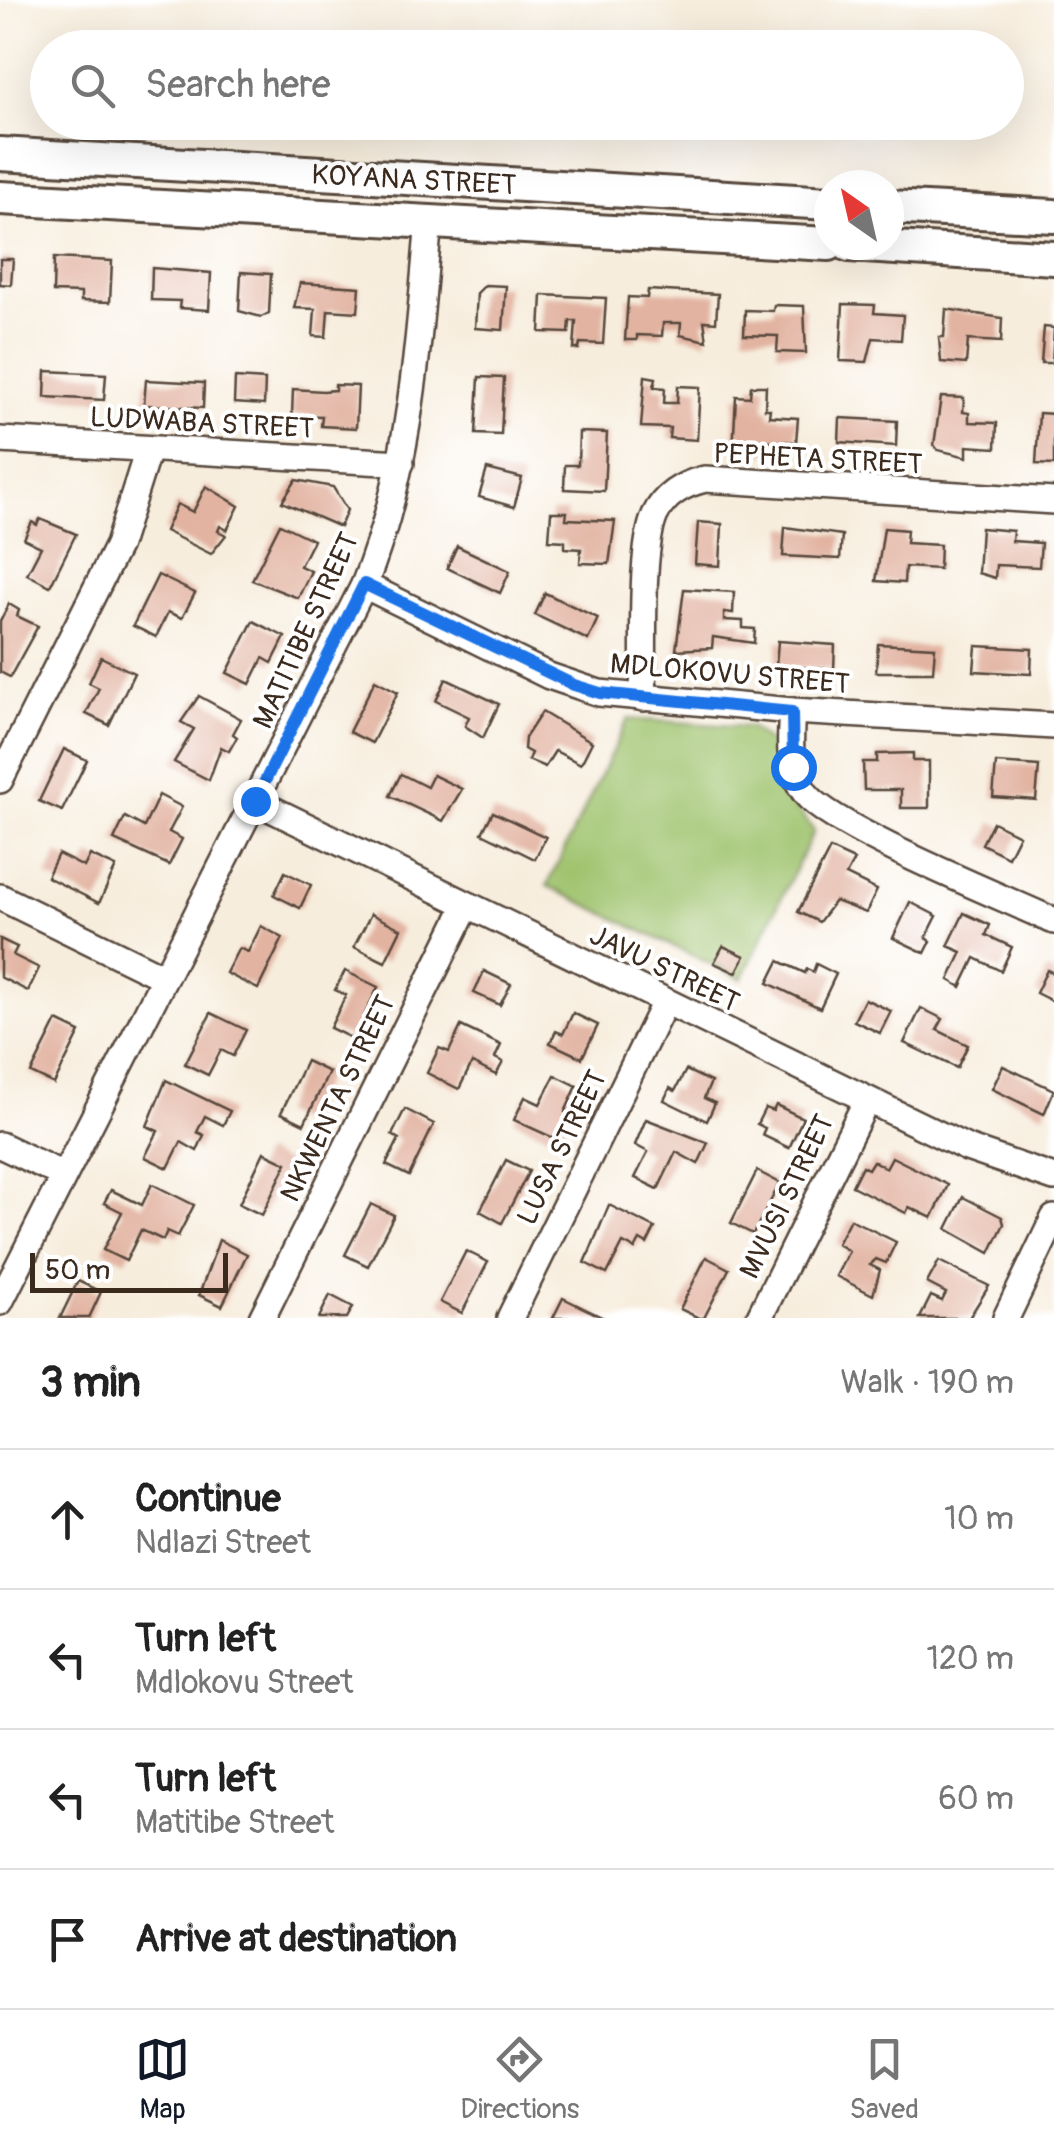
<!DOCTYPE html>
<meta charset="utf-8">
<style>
:root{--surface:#fff;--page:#f2f2f2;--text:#222;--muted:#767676;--line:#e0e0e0;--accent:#111827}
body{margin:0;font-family:Pangolin,sans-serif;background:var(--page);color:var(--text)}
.compass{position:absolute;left:814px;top:170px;width:90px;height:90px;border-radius:50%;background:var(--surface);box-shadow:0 10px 40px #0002;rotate:326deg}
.scale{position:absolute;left:30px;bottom:25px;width:198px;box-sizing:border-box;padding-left:10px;border:5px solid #3b2a1e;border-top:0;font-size:28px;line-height:35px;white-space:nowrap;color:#3b2a1e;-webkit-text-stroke:8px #fff;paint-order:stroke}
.stop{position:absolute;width:30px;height:30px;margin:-22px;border:8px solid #1a73e8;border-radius:50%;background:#fff}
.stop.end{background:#1a73e8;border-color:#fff;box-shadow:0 2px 10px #0008}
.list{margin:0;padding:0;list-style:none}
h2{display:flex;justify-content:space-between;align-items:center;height:130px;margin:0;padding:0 40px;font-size:42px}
h2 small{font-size:32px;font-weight:400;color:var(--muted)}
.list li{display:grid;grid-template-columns:65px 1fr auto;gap:30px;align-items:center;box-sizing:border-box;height:140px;padding:0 40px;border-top:2px solid var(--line)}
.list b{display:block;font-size:38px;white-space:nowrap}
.list p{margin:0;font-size:32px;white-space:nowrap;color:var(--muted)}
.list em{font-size:32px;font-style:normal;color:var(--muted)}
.icon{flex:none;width:55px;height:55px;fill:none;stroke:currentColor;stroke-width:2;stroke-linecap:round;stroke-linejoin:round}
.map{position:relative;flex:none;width:1054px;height:1318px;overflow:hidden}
.search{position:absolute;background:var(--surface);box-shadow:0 10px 40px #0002;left:30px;right:30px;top:30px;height:110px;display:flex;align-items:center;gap:25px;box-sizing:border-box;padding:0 35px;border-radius:55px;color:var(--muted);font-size:38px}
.sheet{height:690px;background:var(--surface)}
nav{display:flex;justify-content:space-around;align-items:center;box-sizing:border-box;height:140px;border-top:2px solid var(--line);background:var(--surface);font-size:28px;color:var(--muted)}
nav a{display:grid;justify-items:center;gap:5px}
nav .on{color:var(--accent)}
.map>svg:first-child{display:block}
.green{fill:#9ec26c;stroke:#6c7645;stroke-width:2.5}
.building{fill:#e2b3a1}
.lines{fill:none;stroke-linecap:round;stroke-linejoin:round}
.minor-casing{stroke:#57473b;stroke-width:30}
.major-casing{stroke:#57473b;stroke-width:38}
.minor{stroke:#fff;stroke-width:25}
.major{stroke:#fff;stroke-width:32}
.route{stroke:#1a73e8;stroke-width:12}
.labels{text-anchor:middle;stroke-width:8;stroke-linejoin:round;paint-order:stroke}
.street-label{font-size:28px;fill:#3b2a1e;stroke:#fff}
</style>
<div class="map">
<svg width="1054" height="1318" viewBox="0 0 1054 1318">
<rect width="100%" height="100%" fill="#fff"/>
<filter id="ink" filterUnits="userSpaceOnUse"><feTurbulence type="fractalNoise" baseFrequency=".01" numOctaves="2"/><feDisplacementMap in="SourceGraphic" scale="20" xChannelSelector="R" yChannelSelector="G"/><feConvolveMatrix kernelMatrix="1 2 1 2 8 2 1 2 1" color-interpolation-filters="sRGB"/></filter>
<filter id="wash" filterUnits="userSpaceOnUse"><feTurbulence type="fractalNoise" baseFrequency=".0048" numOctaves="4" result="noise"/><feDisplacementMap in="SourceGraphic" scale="40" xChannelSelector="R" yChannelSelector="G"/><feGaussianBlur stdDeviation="2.25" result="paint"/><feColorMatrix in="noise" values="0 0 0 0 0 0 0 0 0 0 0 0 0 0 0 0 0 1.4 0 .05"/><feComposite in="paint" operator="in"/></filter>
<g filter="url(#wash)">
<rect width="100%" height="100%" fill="#f7eddd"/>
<!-- green -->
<path class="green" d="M628,719L750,727L774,746L783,791L814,831L742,979L547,886Z"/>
<g id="blocks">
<!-- building -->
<g class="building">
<path d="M54,258L112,261L110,302L81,301V293L53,292Z"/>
<path d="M0,259H13L11,285L0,284Z"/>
<path d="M152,268L211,273L209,310L179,308L180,301L151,300Z"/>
<path d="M241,272L271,274L269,313L261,317L239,311Z"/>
<path d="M300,283L360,287L358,312L328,310L326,337L313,336L315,309L294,308Z"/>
<path d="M485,285L506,286L503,330L475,328L477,293Z"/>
<path d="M648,290L718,294L716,322L704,321L707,341L680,335L681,323H663L662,336L637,335V340H625L628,297L647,298Z"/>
<path d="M542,295L606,298L603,344L580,343L579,349H574L576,321H570L569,333L540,332Z"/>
<path d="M843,304L875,305L874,313L903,315L901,340L873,338L867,362L840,361Z"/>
<path d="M774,305L804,306L806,353L777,352L778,336L744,335L745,310L773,311Z"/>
<path d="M946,309L1002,318L1001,342L968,340L966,364L941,362L939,337H944Z"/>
<path d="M1044,327L1054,328L1052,363H1041Z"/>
<path d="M46,371L106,374L104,400L45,397Z"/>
<path d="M645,376L656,378L654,387L665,388L664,403H677L678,386L700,387L697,440L669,438L670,428L641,427Z"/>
<path d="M479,377L504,378L501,435L476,434Z"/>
<path d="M235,378L265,380L264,405L234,403Z"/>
<path d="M146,380L204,383L203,408L144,405Z"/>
<path d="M335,385L358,386L356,428L321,426L322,416L292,415L293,389L323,391L335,390Z"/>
<path d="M751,386H766L765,409H770L769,416L798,418L796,442L768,441L767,453L733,451L736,396L750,397Z"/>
<path d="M941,397L964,398L963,412L969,413V422L997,423L996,448L967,446V457L938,450L934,445Z"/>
<path d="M1039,413L1054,414V465L1036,464Z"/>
<path d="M840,418L897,421L896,446L839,442Z"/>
<path d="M579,432L607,433L604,491L564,489L565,465H578Z"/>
<path d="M487,469L522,478L514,507L479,497Z"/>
<path d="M296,480L333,487L347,510L340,527L282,502Z"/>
<path d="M206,486L239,506L227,530L220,526L218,531L226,535L211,554L165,531L177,504L193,512Z"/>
<path d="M551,512H567L566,519L615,521L609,564L580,563L581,549L565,548V541L549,540Z"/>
<path d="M40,519L76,534L50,586L27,574L41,547L24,539L32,522L37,525Z"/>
<path d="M698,522L722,524L720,566L695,564Z"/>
<path d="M280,524L313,540L300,566L311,571L298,598L252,580Z"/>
<path d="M785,527L842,535L840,559L783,556Z"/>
<path d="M884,528L907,530L906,543L940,545L939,569L905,567L904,583L876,581Z"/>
<path d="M981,528L1013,531L1012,541L1041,543L1039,567L996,565L995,578L978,573Z"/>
<path d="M457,546L510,571L500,593L447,568Z"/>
<path d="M158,575L195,593L182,618L168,612L156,637L133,626Z"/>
<path d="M684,589L734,592L733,613L724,612V620L743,621V628L755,629L754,643L713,637L712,648L676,650Z"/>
<path d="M545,593L598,618L588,640L535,615Z"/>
<path d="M9,604L19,610L17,616L38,626L10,677L0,672V621Z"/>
<path d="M253,621L285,637L272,663L263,658L250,684L227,673Z"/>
<path d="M778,641L835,645L834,669L776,666Z"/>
<path d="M878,644L935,647L933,672H876Z"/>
<path d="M976,646L1032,649L1031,674L974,671Z"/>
<path d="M101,657L134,673L109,725L86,714L99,688L89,683Z"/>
<path d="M446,679L499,704L483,738L465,726L469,717L436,701Z"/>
<path d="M375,680L398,692L372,743L349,732Z"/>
<path d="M199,696L241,719L233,734L237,737L229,751L221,747L209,780L174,762L194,729L181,722Z"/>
<path d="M542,712L592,742L581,764L555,751L545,767L528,760L531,753L524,749L525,738Z"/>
<path d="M64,749L87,760L62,811L39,801Z"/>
<path d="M913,753V761H929V808H901V790H864L863,762H877V754Z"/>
<path d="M996,763L1039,766L1036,800L993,797Z"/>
<path d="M401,774L427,787L433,775L462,789L443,821L390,796Z"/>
<path d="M159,795L182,807L169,832L182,839L169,865L114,840L125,817L144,827Z"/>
<path d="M493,812L546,837L535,859L482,833Z"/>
<path d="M993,822L1019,835L1008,857L982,844Z"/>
<path d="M830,849L854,860L846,875L877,890L866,913L835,901L819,922L798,912Z"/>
<path d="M58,854L84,867L90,855L116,867L99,903L47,877Z"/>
<path d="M285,872L311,885L300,908L274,895Z"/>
<path d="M910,902L937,916L926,938L931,941L925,953L893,938Z"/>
<path d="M964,913L990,925L986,935L1012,947L1001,971L975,958L961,987L949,980L962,952L948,946Z"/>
<path d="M371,914L401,929L385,962L354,947Z"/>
<path d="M261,926L283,938L258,989L226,973L239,948L248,952Z"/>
<path d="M0,939L17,947L13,955L39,968L28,991L0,977Z"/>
<path d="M723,946L745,956L736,973L714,963Z"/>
<path d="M779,961L805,973L807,969L813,972L816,964L836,974L820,1008L768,983Z"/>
<path d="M1047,970L1054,973V1002L1036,993Z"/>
<path d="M345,971L378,987L353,1039L330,1028L346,995L335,990Z"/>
<path d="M484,971L511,984L500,1005L474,993Z"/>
<path d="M865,999L891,1011L880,1033L854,1021Z"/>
<path d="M921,1008L943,1019L937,1030L968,1045L957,1068L904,1043Z"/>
<path d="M211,1013L246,1030L233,1056L221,1050L208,1075L185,1064Z"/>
<path d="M573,1013L598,1025L582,1058L550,1043L556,1031L563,1034Z"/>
<path d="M57,1021L80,1032L54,1084L31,1073Z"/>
<path d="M461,1026L501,1045L495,1058L503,1062L496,1075L472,1063L459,1089L427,1073L439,1048L449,1052Z"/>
<path d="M306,1061L329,1072L304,1124L281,1113Z"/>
<path d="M1003,1066L1054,1090L1044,1114L992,1089Z"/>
<path d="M686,1070L711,1082L704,1098L715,1103L707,1121L664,1100L670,1088L675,1091Z"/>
<path d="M555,1075L577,1086L565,1112L571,1115L558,1140L514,1120L525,1097L540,1104Z"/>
<path d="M166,1080L230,1111L223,1125L205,1116L197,1132L204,1135L197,1151L181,1142L168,1168L145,1157L158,1131L147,1126Z"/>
<path d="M776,1105L803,1118L789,1148L762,1135L765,1128L757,1124L765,1108L773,1111Z"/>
<path d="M405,1109L434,1124L409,1176L386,1165L399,1139L392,1135Z"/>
<path d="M646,1119L708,1143L698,1164L676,1152L658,1189L635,1178L648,1152L635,1145Z"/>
<path d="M264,1152L287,1163L262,1215L239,1204Z"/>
<path d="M892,1157L948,1185L932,1218L909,1207L906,1213L852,1186L862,1166L868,1169L873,1161L886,1168Z"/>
<path d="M506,1160L529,1171L502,1223L480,1211Z"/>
<path d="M757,1171L780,1183L753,1234L731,1223Z"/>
<path d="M152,1184L194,1205L178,1236L167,1231L163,1240L141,1230L126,1261L103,1250L122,1212L104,1203L111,1190L142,1205Z"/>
<path d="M963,1197L1002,1217L1004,1224L990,1253L947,1229Z"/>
<path d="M371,1204L394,1215L368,1266L345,1255Z"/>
<path d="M609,1205L655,1228L647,1244L640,1240L635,1249L623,1243L607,1274L585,1263Z"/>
<path d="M850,1219L896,1242L886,1263L876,1259L870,1265L880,1270L873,1295L836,1276L849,1251L837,1244Z"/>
<path d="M219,1240L247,1254L222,1306L199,1295Z"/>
<path d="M466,1251L488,1262L462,1313L440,1302Z"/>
<path d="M706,1257L729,1269L704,1318H699L680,1309Z"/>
<path d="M939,1261L989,1286L969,1318H920L931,1296L942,1301L946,1293L927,1283Z"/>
<path d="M78,1281L101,1292L89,1318H60Z"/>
<path d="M330,1295L353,1307L347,1318H319Z"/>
<path d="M563,1298L604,1318H553Z"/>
</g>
</g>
</g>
<g filter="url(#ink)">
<use href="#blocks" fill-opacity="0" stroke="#57473b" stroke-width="2.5"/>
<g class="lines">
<!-- minor casing -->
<g class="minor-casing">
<g id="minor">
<path d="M0,440L401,463"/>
<path d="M364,585L549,676L599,693L792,711L1054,726"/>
<path d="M643,698C645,654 639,551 655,515C665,494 683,484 705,479L1054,501"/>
<path d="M792,711C790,739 787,770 806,794C833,829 1005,898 1054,921"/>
<path d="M0,780L118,545L148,450"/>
<path d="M255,801L967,1148L1054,1178"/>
<path d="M0,897L163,977"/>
<path d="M0,1145L63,1175"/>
<path d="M0,1302L364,585C411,468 418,344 429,220"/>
<path d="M262,1318L467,905"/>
<path d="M510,1318L665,1002"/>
<path d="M759,1318L867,1100"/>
<path d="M1006,1318L1054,1218"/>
</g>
</g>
<!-- major casing -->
<g class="major-casing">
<g id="major">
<path d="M0,154L829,203"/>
<path d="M0,198L829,244"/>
<path d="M889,207L1054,216"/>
<path d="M849,245L1054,258"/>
</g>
</g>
<!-- minor -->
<use href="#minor" class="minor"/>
<!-- major -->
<use href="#major" class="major"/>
</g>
</g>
<g class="lines" filter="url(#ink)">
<!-- route -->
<path class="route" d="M255,801L364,584L574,685L600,693L792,712L793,767"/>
</g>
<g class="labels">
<!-- street labels -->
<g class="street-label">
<text transform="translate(414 179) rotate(3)" y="10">KOYANA STREET</text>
<text transform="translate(202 422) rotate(3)" y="10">LUDWABA STREET</text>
<text transform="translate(818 458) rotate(3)" y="10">PEPHETA STREET</text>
<text transform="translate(305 630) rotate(-65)" y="10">MATITIBE STREET</text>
<text transform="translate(730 673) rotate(5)" y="10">MDLOKOVU STREET</text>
<text transform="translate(665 968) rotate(26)" y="10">JAVU STREET</text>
<text transform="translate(337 1098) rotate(-64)" y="10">NKWENTA STREET</text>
<text transform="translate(561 1147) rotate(-64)" y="10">LUSA STREET</text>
<text transform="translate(786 1196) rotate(-64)" y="10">MVUSI STREET</text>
</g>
</g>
</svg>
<svg class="compass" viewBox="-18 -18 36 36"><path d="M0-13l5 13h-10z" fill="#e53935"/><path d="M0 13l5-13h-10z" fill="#767676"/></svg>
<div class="scale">50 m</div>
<div class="stop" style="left:793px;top:767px"></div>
<div class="stop end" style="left:255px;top:801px"></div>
<div class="search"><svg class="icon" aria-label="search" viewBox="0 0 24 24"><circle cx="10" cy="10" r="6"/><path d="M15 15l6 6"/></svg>Search here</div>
</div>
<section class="sheet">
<h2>3 min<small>Walk · 190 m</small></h2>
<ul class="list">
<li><svg class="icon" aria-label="ahead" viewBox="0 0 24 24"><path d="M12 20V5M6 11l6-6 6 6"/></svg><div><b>Continue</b><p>Ndlazi Street</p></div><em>10 m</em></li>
<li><svg class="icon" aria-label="left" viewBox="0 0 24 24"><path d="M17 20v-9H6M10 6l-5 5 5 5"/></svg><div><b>Turn left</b><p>Mdlokovu Street</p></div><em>120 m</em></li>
<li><svg class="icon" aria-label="left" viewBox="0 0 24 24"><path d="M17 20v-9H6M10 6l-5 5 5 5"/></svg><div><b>Turn left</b><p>Matitibe Street</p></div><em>60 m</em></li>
<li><svg class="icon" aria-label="arrive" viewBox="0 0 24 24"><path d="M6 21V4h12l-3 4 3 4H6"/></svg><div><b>Arrive at destination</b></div></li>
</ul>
</section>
<nav>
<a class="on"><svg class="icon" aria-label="map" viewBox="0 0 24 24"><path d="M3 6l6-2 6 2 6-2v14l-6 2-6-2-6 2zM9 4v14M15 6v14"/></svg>Map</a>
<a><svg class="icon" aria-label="directions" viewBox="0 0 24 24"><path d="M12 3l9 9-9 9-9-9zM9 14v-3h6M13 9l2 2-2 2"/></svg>Directions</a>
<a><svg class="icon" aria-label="saved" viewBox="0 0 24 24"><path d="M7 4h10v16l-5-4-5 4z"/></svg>Saved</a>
</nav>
